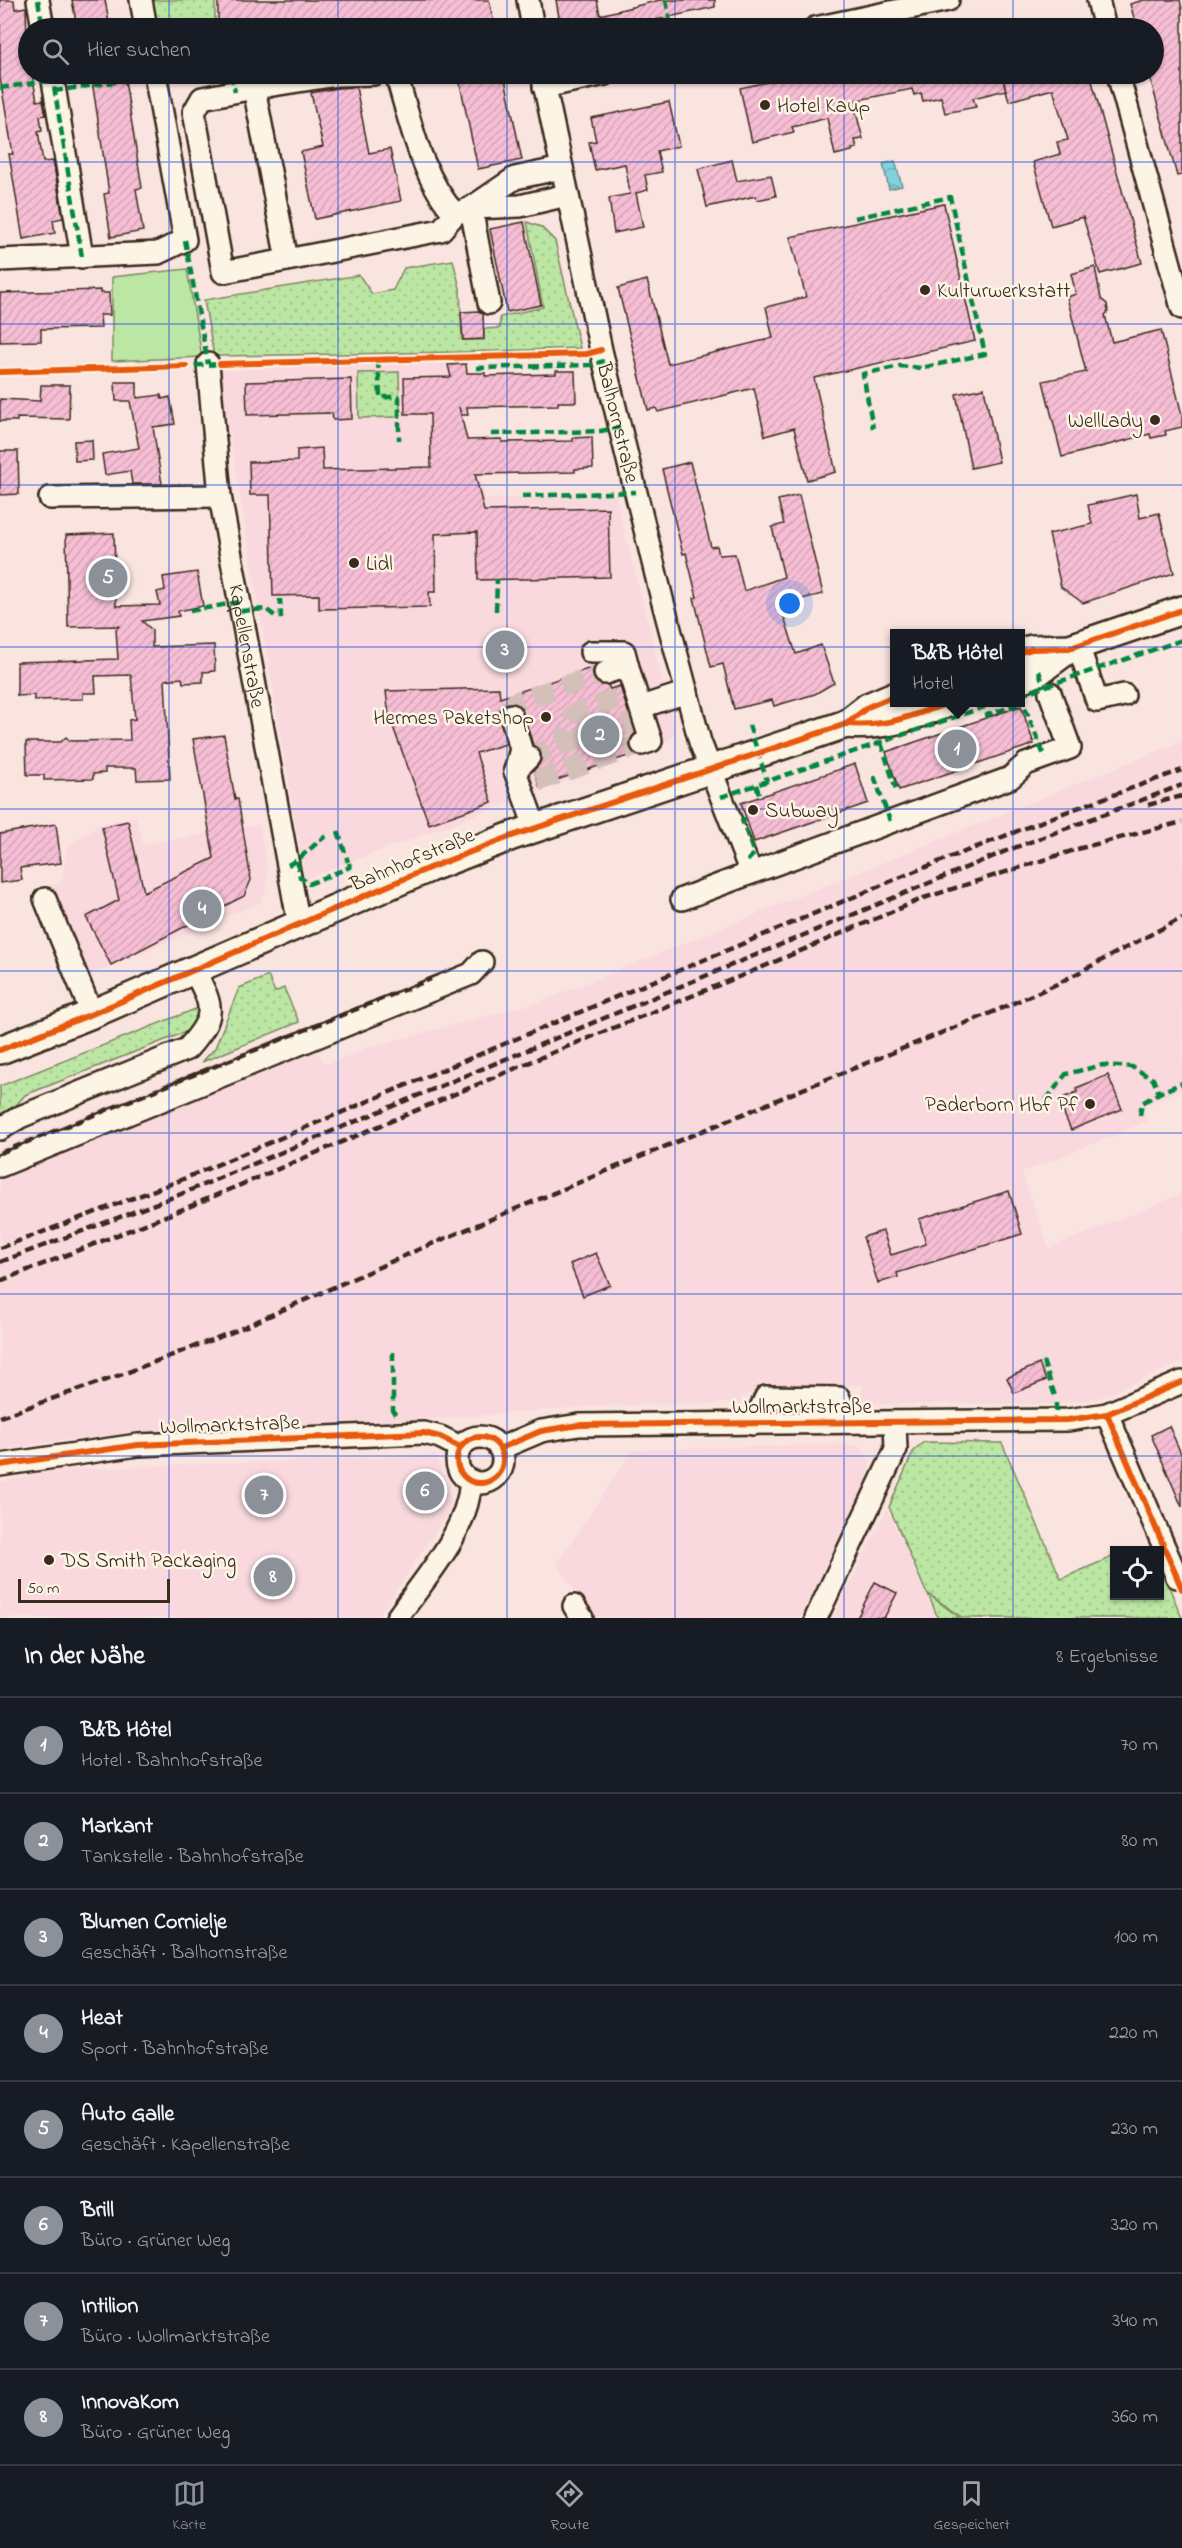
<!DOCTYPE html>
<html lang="de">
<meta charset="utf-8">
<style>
:root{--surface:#171b24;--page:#20242c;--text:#f1f3f6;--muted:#9ea1a6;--line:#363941;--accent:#8c9099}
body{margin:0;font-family:"Indie Flower",sans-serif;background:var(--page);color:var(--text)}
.controls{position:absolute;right:18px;bottom:18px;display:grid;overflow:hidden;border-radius:0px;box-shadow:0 2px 4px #0004}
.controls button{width:54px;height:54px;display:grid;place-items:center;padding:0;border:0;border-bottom:2px solid var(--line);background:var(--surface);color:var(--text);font:30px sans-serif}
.scale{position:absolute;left:18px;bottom:15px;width:152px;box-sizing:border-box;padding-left:6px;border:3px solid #3b2a1e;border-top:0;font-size:16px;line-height:21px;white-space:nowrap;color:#3b2a1e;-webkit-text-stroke:4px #fcf5e5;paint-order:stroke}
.you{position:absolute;left:790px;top:604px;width:21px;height:21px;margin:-15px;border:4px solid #fff;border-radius:50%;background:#1a73e8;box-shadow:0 0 0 9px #1a73e833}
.badge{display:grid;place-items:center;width:39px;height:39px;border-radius:50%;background:var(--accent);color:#fff;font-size:20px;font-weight:700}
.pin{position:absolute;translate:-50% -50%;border:3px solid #fff;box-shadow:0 2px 6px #0006}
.popup{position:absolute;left:890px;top:629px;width:135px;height:78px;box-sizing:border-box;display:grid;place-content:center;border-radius:0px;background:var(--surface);filter:drop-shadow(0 2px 4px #0005);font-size:20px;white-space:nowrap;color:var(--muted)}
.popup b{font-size:22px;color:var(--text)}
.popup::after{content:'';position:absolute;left:50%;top:100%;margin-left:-12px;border:12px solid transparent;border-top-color:var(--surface)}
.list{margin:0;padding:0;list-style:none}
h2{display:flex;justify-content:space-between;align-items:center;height:78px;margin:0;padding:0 24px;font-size:26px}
h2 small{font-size:20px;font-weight:400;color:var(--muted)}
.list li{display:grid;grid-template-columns:39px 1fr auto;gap:18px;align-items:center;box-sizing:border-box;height:96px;padding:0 24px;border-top:2px solid var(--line)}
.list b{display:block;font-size:22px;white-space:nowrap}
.list p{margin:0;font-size:20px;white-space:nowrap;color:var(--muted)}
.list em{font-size:20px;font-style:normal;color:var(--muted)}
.icon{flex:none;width:33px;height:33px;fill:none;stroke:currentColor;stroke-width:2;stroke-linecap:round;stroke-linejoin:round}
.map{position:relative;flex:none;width:1182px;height:1618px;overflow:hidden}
.search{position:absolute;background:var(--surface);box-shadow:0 2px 4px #0004;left:18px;right:18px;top:18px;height:66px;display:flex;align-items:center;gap:15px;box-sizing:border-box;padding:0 21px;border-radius:33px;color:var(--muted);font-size:22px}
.sheet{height:846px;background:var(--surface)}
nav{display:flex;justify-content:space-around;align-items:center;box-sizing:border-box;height:84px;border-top:2px solid var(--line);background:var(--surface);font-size:16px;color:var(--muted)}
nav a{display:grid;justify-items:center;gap:3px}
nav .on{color:var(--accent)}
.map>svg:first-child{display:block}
.built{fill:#f9d9dd}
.grass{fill:url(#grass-dots);stroke:#7c8860;stroke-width:1.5}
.park{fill:#bce6a3;stroke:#7c8860;stroke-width:1.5}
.water{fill:url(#water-waves);stroke:#668f91;stroke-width:1.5}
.building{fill:url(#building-hatch);stroke:#3b2a1e;stroke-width:1.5}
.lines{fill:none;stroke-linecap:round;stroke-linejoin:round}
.minor-tunnel{stroke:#d4bfb9;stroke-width:21;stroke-dasharray:21 10;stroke-linecap:butt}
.minor-casing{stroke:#3b2a1e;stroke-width:26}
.major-casing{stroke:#3b2a1e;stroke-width:32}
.minor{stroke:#fcf5e5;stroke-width:21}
.major{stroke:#fcf5e5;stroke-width:27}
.rail{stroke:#3b2a1e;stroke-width:4.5;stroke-dasharray:9 4.5;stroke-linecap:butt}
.quiet{stroke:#00873e;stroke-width:4.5;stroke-dasharray:9 4.5;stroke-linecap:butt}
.cycleway-casing{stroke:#fcf5e5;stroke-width:10}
.cycleway{stroke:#e8590c;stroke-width:6}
.grid{fill:none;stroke:#1d4ed8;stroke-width:1.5;stroke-opacity:0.55}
.poi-dot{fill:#3b2a1e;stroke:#fcf5e5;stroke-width:2}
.labels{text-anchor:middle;stroke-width:5;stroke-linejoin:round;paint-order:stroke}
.poi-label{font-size:21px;fill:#3b2a1e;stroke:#fcf5e5;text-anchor:start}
.street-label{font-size:21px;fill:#3b2a1e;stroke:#fcf5e5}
</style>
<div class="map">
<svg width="1182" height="1618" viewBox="0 0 1182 1618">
<defs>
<pattern id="grass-dots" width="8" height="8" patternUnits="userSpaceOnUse" patternTransform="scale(1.5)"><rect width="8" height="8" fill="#bce6a3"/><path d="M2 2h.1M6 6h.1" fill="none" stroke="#a2c58c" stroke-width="1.8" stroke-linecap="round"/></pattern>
<pattern id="water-waves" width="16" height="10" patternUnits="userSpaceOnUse" patternTransform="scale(1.5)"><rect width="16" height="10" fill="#82d2de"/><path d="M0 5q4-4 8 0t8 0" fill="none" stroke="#71b4be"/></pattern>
<pattern id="building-hatch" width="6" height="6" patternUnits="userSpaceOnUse" patternTransform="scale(1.5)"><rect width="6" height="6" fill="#f6bed5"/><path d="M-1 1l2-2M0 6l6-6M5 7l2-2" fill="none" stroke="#d4a3b6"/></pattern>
</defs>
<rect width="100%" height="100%" fill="#fae4e0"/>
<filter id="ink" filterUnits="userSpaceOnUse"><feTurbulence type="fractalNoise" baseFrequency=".0167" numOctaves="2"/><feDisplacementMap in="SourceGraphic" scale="12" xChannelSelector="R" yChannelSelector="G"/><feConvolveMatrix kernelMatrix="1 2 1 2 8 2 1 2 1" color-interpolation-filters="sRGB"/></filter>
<g filter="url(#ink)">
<!-- built -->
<g class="built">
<path d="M446,361L486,499L615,494L675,730L673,736L664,744L305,879L219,370Z"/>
<path d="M1182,741V1089L1143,1106L1148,1121L1022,1173L1049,1248L1182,1194V1362L1097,1399L1052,1404H862V1385L774,1386L742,1396L741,1403L597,1406L449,1418L144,1431L30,1445L0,1451V1149L303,1027L326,1065L366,1048L540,1002Z"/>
<path d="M136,816L143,844L259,825L268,869L267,888L261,902L76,981L39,889L61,883L68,846L99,825Z"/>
<path d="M847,1444L858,1446L865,1452L870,1462L868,1479L800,1618H593L557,1564L632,1450Z"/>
<path d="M436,1455L453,1506L377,1618H0V1482L55,1470Z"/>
<path d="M887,1509L937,1618H833Z"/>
</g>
<!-- grass -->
<g class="grass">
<path d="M150,0H215V28H155Z"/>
<path d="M527,222L541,227L555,241L580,348L462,352L214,356L204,300L359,275L372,294L393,290L404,268L453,260L460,288L462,340H484V329L500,328V317L543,307Z"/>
<path d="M399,372L400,417L359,418L358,373Z"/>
<path d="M268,976L275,992L284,988L299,1022L202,1062L215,1048L239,988Z"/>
<path d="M203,1006L200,1017L188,1031L25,1095L6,1117L0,1119V1086Z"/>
<path d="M924,1442L1002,1443L1061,1579L1114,1556V1596H1160V1565L1182,1618H963L926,1592L889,1507L914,1450Z"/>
<path d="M928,1594L960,1618H938Z"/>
</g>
<!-- park -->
<path class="park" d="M187,269L202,357L112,361V277Z"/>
<!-- water -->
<path class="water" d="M895,161L902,186L889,189L883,164Z"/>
<!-- building -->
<g class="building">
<path d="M0,0H14L15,9L26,7L28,74H32L37,101L43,100L46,115L40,116L42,130L38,131L43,162L53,161L63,218L53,220L55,233L23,239L9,154H13L0,78Z"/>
<path d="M72,0H105L110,28H77Z"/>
<path d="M218,0H489L495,28H218Z"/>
<path d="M556,0H597L600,15L660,0H715V7L655,20L657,28H566L565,22L560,23Z"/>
<path d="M1144,0H1180L1182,9V175L1177,176L1149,74H1154V28H1137L1130,4Z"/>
<path d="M91,74H124L142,188L136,189L143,231L111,237L104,194L109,193Z"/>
<path d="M458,74H504L522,160L478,169Z"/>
<path d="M805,74H1002L1006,90L973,98L976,107L945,113L941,97L923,101L921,93L914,95L912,89L853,101L863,139L855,140L857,148L852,149V151L835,155L827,118L792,127L794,132L752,142L740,88Z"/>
<path d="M1026,74H1090L1142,263L1100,274L1083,217L1051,226L1033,162L1060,154L1057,142L1068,140L1053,89L1009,101L1003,79Z"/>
<path d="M356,87L369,153L390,149L401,201L315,219L301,152L323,147L311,93L338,88Z"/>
<path d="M669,102L679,146L657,151L662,172L645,175L648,190L636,193L643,227L614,233L609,198L630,194L625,164L595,170L589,142L596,141L591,118Z"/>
<path d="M732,160L737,181L771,175L776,196L757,200L756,196L707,207L698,169Z"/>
<path d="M944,204L975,341L814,378L836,472L807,480L794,428L765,436L754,388L658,412L656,408L648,410L618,288L647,280L668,364L773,338L766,307L806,297L790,237Z"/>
<path d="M524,222L541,305L507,312L490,229Z"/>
<path d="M1095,267L1101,299L1107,304L1108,312L1105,315L1112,342L1161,330L1182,415V427L1165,431L1166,435L1151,438L1150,434L1062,457L1043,381L1086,372L1067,297L1076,294L1071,274Z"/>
<path d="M100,290V293H109L110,315H100L101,328L41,329V341L0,342V293Z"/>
<path d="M479,311L483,314L484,339L463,340L461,312Z"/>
<path d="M466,364L467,373H485V376L556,374V371H575L576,402H558V405L467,407L468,415H461L459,407L467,440L502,439V442L573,441V438L592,437L593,468L575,469V472L475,474L484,511L608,508L610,577L478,580L477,532L435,534L436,592H429L430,607L319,609V595L273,596L270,495H250L249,462L297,461V450L322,448L323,470L431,467L430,414H405L404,378L451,377L448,365Z"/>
<path d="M351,379L352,419L333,420L332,413L247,415L246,382Z"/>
<path d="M115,382H137V398L161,395L162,399L170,397L175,424L153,427L162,484H132L130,471L105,475L102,454L139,448L130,401H116Z"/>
<path d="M41,385H70L69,419L17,418V421H0V399L40,401Z"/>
<path d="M984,388L999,462L971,468L956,394Z"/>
<path d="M92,440L93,460L75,461L74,441Z"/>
<path d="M0,451H18L19,494L0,495Z"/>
<path d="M690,462L711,547L717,546L719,555L735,554L744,591L784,577L772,527L784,524L778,500L799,495L823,594L780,604L796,654L821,645L834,683L815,694L774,706L772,700L734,709L723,664L711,667L694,598L697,597L686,553L683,554L662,469Z"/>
<path d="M1136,494L1140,518L1159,513L1174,573L1083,603L1061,587L1049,534L1092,524L1088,505Z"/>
<path d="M114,533L116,606L160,605L157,592L165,590L163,577L197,572L203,606L178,611L179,616L142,621L152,630V647L214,645L215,671L203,672V682L183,683L182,678L165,680L170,779L137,780L136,768H105V773L93,774V779L44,780V775H27L26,742H61L66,737L70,741L130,740L129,720L135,719L131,675L95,676L96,693H83V699L34,700V695L17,696V662L118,659L116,629L119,626L68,627L66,535Z"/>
<path d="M494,634H515L516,657L494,658Z"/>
<path d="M594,667L593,676L597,683L608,685L610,689L620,686L635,734L629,742L630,749L634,754L539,786L534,770L541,761V753L533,745L520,706L513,703H507L499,713L506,744L476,753L492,802L429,824L389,716L386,691L499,688L500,698Z"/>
<path d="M1021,706L1034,744L899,790L886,752Z"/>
<path d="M224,735L235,799H238L251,880L244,896L111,965L86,917L119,900L102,827L128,821L144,892L214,858L193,739Z"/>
<path d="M855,764L868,803L754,842L741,803Z"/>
<path d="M56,824L61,863L20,868L22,880L0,883V834Z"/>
<path d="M1108,1075L1122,1109L1071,1130L1058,1100L1077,1092L1076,1088Z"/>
<path d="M1009,1191L1022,1234L897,1273L898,1277L878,1283L863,1237L883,1231L891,1255L926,1244L919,1219Z"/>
<path d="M596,1253L610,1285L583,1296L570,1264Z"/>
<path d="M1039,1364L1046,1380L1014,1393L1007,1378Z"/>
<path d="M1169,1426L1182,1456V1507L1151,1435Z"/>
<path d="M875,1582L897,1593L884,1618H857Z"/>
</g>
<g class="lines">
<!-- minor-tunnel -->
<g class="minor-tunnel">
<path d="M511,715L516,702L605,673"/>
<path d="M564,744L635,722"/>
<path d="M529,757L564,744L574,714L626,696"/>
<path d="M537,781L642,744"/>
</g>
<!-- minor casing -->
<g class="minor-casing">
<g id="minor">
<path d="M38,0L43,28"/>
<path d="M141,0L146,28"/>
<path d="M528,0L533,28"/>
<path d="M1098,0L1105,28"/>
<path d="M815,28L948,0"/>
<path d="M52,74L82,257"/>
<path d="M373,74L337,75L254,88L287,260L441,230L455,214L471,208L520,206L567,195"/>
<path d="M396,74C410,120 421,177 455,214"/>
<path id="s1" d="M542,74L601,350L662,599L700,742L751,873L1010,778L1026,764L1070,748L1050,693"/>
<path d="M1118,74L1182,308"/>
<path d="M544,87L605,74"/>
<path d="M254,88L202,98L194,112L223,272L287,260"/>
<path d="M0,260L158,253L185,240L155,74"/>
<path d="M489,303L471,208L515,178L562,168"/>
<path id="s2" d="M208,364L220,496L299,925"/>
<path d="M50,498L220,496"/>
<path d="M1078,645L1097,701L1124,695"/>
<path d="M591,652H624L630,675"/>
<path d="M605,673L621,668L630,675L651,741L642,744"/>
<path d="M641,707L687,692"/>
<path d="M511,715L521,749L515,771"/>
<path d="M529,757L515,771L535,827"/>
<path d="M45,899L92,1014"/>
<path d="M682,899L751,873"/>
<path d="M0,1129L20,1117L187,1049C218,1015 213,1007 194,970"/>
<path d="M0,1166L471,974L482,962"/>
<path d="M1107,1414L1177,1577L1182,1575"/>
<path d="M753,1424L766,1397L839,1398L848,1422"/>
<circle cx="480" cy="1460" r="23"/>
<path d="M501,1448L541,1431L579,1425L1068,1420L1107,1414L1182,1382"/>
<path d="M0,1465L138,1445L349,1436L424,1433L440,1437L460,1447"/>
<path d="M574,1606L582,1618"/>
<path d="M397,1618C426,1576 467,1534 471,1481"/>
<path d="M816,1618L896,1449L895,1422"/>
</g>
</g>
<!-- major casing -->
<g class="major-casing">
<g id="major">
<path d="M1020,652L1032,649L1070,648L1182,610"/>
<path d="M1020,679L1039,671L1070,648"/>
<path d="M846,724C888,727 912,716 951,702"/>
<path d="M0,1050L92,1014L429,868L512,836L846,724L868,707L894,696"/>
</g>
</g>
<!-- minor -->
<use href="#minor" class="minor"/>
<!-- major -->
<use href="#major" class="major"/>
<!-- rail -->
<g class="rail">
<path d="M1148,805L1182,796"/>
<path d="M0,1153L431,979"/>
<path d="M0,1248L176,1182L913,872L1066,812L1182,770"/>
<path d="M0,1262L181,1194L1006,851L1182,785"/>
<path d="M0,1281L186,1208L554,1052L758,969L924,898L1081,848L1182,822"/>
<path d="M0,1417L123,1374L235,1331L422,1248L815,1084L993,1012L1057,984L1182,918"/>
</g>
<!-- quiet -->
<g class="quiet">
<path d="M38,0L43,28"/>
<path d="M666,0L671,28"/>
<path d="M52,74L82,257"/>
<path d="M231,74L235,92"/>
<path d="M0,88L53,80"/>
<path d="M54,91L155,76"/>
<path d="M855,218L950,197L985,354L921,368L900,366L863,374L873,428"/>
<path d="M185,240L208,364"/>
<path d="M378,360L380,397H399V440"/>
<path d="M181,366L223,364"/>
<path d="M476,368L590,365L604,361"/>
<path d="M491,434L601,431L620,427"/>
<path d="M522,496L636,492"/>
<path d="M190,611L239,602"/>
<path d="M241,611L266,609L276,617H281L280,599"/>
<path d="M496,611L497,579"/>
<path d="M1039,671L1044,687"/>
<path d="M1020,695L1182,640"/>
<path d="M1020,695L1045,758"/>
<path d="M988,718L987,715L1023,703"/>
<path d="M749,725L767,781"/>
<path d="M881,743L896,789"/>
<path d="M874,776L890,821"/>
<path d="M756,785L759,794H756"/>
<path d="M721,797L999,702"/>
<path d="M746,819L742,820L754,854L746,862"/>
<path d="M338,831L348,862"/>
<path d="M297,861L300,877L309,884L350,867L349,863"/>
<path d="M288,865C302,858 313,845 326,836"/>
<path d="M1046,1100L1066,1074L1103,1065L1132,1067L1153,1079L1159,1093L1182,1083"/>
<path d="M1140,1115L1142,1103L1159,1093"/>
<path d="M393,1352V1411L397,1417"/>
<path d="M1043,1361L1055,1396"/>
<path d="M1056,1403V1420"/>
</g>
<!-- cycleway casing -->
<g class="cycleway-casing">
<g id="cycleway">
<path d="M220,364L586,354L601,350"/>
<path d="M0,372L186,366"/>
<path d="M1020,652L1032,649L1070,648L1182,610"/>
<path d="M846,724C888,727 912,716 951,702"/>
<path d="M0,1050L92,1014L429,868L512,836L846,724L868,707L894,696"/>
<path d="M1107,1414L1182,1589"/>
<circle cx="480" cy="1460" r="23"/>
<path d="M501,1448L541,1431L579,1425L1068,1420L1107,1414L1182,1382"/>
<path d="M0,1465L138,1445L349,1436L424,1433L440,1437L460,1447"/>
</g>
</g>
<!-- cycleway -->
<use href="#cycleway" class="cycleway"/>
</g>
</g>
<!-- grid -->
<path class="grid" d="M169,0V28M338,0V28M507,0V28M675,0V28M844,0V28M1013,0V28M169,74V1618M338,74V1618M507,74V1618M675,74V1618M844,74V1618M1013,74V1618M0,162H1182M0,324H1182M0,485H1182M0,647H1182M0,809H1182M0,971H1182M0,1133H1182M0,1294H1182M0,1456H1182"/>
<!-- markers -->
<g class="poi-dot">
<circle cx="765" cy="105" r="6"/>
<circle cx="925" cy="290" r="6"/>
<circle cx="1155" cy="420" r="6"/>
<circle cx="354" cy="563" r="6"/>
<circle cx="546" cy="717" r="6"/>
<circle cx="753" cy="810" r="6"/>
<circle cx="1090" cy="1104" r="6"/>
<circle cx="49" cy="1560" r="6"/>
</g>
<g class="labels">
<!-- poi labels -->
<g class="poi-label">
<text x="777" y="112">Hotel Kaup</text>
<text x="937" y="297">Kulturwerkstatt</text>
<text x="1143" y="427" text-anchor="end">WellLady</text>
<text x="366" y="570">Lidl</text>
<text x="534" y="724" text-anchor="end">Hermes Paketshop</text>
<text x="765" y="817">Subway</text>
<text x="1078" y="1111" text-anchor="end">Paderborn Hbf Pf</text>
<text x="61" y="1567">DS Smith Packaging</text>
</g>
<!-- street labels -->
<g class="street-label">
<text dy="7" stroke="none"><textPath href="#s1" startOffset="357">Balhornstraße</textPath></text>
<text dy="7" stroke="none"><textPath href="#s2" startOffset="285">Kapellenstraße</textPath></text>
<text transform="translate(412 859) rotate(-23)" y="7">Bahnhofstraße</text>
<text x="802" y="1413">Wollmarktstraße</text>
<text transform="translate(230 1424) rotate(-2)" y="7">Wollmarktstraße</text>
</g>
</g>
</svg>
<div class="controls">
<button><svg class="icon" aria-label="locate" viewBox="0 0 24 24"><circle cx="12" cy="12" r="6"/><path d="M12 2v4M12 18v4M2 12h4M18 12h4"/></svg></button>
</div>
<div class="scale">50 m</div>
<div class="you"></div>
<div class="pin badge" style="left:957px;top:749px">1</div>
<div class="popup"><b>B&amp;B Hôtel</b>Hotel</div>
<div class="pin badge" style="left:600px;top:735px">2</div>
<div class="pin badge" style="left:505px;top:650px">3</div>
<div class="pin badge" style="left:202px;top:909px">4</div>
<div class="pin badge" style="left:108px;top:578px">5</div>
<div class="pin badge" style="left:425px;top:1491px">6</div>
<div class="pin badge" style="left:264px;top:1495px">7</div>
<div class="pin badge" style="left:273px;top:1577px">8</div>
<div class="search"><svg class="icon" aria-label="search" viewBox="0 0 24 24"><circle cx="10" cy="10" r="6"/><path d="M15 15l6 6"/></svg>Hier suchen</div>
</div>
<section class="sheet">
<h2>In der Nähe<small>8 Ergebnisse</small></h2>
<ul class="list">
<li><span class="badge">1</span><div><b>B&amp;B Hôtel</b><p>Hotel · Bahnhofstraße</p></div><em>70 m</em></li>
<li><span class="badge">2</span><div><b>Markant</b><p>Tankstelle · Bahnhofstraße</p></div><em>80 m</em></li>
<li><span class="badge">3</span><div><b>Blumen Cornielje</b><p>Geschäft · Balhornstraße</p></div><em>100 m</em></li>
<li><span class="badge">4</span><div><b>Heat</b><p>Sport · Bahnhofstraße</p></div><em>220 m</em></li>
<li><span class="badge">5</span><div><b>Auto Galle</b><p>Geschäft · Kapellenstraße</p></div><em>230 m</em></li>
<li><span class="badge">6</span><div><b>Brill</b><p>Büro · Grüner Weg</p></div><em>320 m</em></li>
<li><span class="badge">7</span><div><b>Intilion</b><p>Büro · Wollmarktstraße</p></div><em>340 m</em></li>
<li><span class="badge">8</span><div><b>InnovaKom</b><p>Büro · Grüner Weg</p></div><em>360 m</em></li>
</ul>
</section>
<nav>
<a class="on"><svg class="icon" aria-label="map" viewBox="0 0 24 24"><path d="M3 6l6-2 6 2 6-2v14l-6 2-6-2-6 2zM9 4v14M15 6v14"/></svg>Karte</a>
<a><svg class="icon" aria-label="directions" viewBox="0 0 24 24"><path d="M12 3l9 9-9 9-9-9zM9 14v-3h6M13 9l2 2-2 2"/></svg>Route</a>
<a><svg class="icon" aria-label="saved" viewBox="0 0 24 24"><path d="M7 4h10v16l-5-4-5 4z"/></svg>Gespeichert</a>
</nav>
